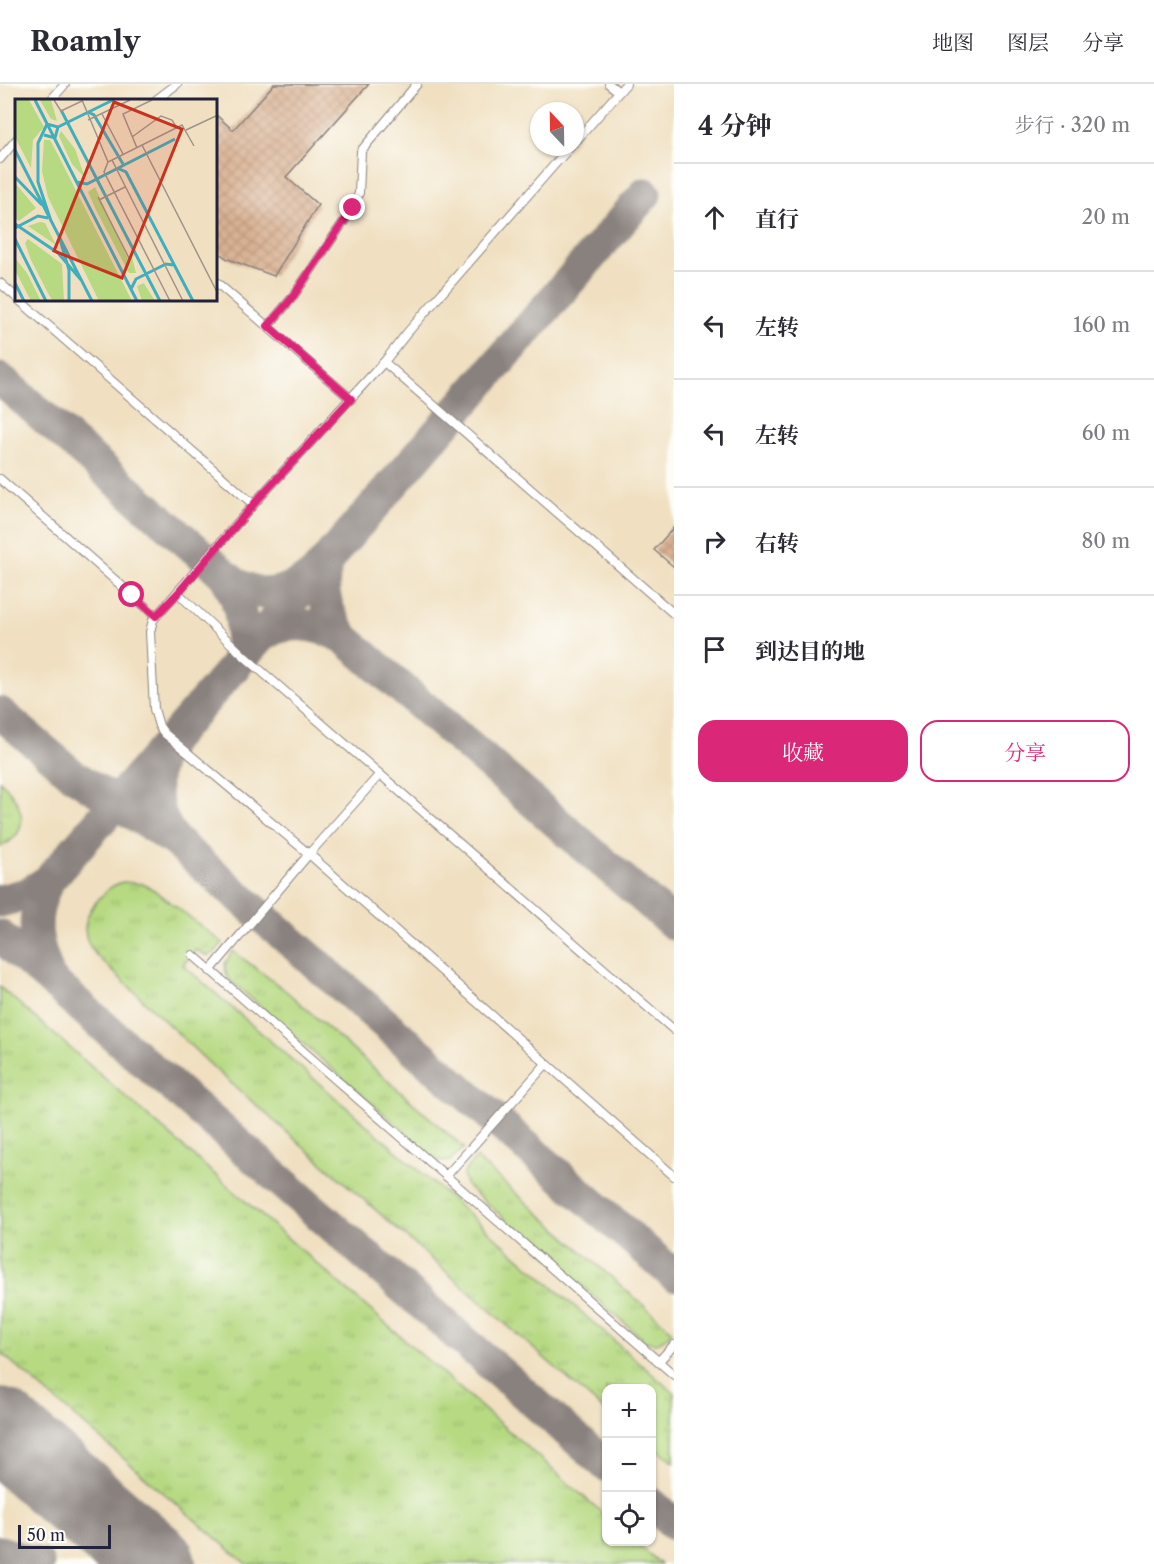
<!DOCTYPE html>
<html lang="zh">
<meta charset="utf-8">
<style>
:root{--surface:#fff;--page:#f2f2f3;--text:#2b2b33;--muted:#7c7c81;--line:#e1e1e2;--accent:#db2777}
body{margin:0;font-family:"Libre Caslon Text","Noto Serif SC",serif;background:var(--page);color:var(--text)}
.controls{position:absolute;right:18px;bottom:18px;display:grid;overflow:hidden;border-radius:12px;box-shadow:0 2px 4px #0004}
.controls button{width:54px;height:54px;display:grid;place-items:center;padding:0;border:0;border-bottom:2px solid var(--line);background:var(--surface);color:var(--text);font:30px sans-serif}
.compass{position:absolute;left:530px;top:18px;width:54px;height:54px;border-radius:50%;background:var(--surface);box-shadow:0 2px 4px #0004;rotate:338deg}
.scale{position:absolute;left:18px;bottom:15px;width:93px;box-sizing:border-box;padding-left:6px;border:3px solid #22223b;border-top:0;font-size:16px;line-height:21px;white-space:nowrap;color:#22223b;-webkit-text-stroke:4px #fdfcf7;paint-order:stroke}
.stop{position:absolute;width:18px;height:18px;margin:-14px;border:4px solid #db2777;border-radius:50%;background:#fff}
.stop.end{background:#db2777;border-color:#fff;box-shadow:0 2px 6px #0008}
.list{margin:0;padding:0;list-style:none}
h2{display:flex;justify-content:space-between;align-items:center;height:78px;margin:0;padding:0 24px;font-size:26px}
h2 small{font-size:20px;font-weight:400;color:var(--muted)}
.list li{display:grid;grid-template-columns:39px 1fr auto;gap:18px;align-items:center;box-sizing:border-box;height:108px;padding:0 24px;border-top:2px solid var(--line)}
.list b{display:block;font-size:22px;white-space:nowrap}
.list em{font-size:20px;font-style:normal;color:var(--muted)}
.actions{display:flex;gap:12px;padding:18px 24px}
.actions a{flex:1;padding:14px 0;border:2px solid var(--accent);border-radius:18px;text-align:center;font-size:21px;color:var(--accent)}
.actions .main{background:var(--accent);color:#fff}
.icon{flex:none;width:33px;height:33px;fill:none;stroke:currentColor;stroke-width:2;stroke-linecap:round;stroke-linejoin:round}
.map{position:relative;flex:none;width:674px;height:1480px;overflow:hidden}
header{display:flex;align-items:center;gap:36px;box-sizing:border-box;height:84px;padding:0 30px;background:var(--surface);border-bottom:2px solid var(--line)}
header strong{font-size:28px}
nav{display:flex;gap:33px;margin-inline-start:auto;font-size:21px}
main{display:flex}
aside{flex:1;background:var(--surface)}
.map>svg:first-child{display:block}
.grass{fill:url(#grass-tufts);stroke:#6c7e5e;stroke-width:1.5}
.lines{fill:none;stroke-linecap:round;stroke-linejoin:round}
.taxiway{stroke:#89817e;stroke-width:33}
.runway{stroke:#89817e;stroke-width:84}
.building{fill:url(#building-cross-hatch)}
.service-casing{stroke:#89817e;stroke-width:10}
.service{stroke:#fff;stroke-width:8}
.route{stroke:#db2777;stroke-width:8}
.inset-river{fill:none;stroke:#40aebd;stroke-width:3}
.inset-road{fill:none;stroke:#9e948b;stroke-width:1.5}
.view{fill:#c8321e;fill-opacity:0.15;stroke:#c8321e;stroke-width:3}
.inset-edge{fill:none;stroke:#22223b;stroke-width:3}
</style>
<header>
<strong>Roamly</strong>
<nav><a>地图</a><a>图层</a><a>分享</a></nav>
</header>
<main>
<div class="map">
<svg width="674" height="1480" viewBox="0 0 674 1480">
<defs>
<pattern id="grass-tufts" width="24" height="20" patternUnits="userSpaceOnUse" patternTransform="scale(1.5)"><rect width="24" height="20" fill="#b6d981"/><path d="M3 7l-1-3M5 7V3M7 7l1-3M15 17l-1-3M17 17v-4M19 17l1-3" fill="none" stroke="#9cba70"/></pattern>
<pattern id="building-cross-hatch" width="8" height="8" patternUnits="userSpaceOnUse" patternTransform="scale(1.5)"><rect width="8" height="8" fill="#d9b192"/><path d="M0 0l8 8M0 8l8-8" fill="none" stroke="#ba987f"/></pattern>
</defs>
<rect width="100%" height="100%" fill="#fdfcf7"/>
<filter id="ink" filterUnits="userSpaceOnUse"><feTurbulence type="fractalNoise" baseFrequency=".0167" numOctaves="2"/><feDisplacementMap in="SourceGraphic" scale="12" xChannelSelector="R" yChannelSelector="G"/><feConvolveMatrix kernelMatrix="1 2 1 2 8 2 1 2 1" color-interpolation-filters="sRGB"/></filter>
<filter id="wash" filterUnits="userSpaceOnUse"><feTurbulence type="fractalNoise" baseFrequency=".008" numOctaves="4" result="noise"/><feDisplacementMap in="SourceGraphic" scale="24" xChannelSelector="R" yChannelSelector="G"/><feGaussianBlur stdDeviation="1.35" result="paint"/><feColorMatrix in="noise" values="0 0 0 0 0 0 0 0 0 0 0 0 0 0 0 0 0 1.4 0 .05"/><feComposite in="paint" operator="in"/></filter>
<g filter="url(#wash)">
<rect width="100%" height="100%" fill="#f0e0c1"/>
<!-- grass -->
<g class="grass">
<path d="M0,697C21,717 35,747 0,763Z"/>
<path d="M123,798L143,800L154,806L223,859L214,869L208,872L196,866L183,881L674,1309V1378L652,1361V1304H606V1328L599,1322L215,985L97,872C81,854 82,835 97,817C105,808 111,801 123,798Z"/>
<path d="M233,867L286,907L464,1064L450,1077L437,1076L230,896L226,889L225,879Z"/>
<path d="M0,903L606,1432V1458H635L661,1480H246L0,1268Z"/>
<path d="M476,1074L668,1243L672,1247C664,1257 658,1262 645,1257L467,1102L463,1091L467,1084Z"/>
</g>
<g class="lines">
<!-- taxiway -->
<g class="taxiway">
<path d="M0,295L234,499C265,514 278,513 308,495"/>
<path d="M332,469C315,498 326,529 344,554"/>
<path d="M225,492C243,519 247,552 235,582"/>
<path d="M259,554C284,533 318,540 344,554L674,840"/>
<path d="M0,629L73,691L175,757L674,1191"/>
<path d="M163,667C148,697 155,731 175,757"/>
<path d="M48,797C29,834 35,858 50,895"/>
<path d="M0,817L27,810L48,797L645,110"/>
<path d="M0,852L606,1381"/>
<path d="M0,1347L64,1414L117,1480"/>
<path d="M652,1420L674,1440"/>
<path d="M0,1468L38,1480"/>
</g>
<!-- runway -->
<path class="runway" d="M0,1346L154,1480"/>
</g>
<g id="blocks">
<!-- building -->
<g class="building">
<path d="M274,0H369L286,93L318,121L274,192L228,175L216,167V31L233,46Z"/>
<path d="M674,443V483L654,466Z"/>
</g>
</g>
</g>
<g filter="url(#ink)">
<use href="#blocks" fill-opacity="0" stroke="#89817e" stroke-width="1.5"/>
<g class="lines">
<!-- service casing -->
<g class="service-casing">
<g id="service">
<path d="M609,0L619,8"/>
<path d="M51,16L65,0"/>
<path d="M156,16L177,0"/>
<path d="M575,58L626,0"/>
<path d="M570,63L407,249L384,278L260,413L153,536L150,548L154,625L159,642L164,649L309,770L674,1092"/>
<path d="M0,75L16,56"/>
<path d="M216,198L351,315"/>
<path d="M0,199L16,213"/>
<path d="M19,216L253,420"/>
<path d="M268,242L292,214L353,124L359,109L361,67L417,0"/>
<path d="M384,278L674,530"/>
<path d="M0,395L156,532"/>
<path d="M178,509L244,572L674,946"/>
<path d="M193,871L674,1291"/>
<path d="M210,887L309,770L380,690"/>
<path d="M446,1092L546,980"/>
<path d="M658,1278L674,1261"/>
</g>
</g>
<!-- service -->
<use href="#service" class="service"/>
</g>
</g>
<g class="lines" filter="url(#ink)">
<!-- route -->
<path class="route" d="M132,511L156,532L178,509L260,413L351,315L268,242L292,214L353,124"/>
</g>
<!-- overview -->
<g transform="translate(15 15)">
<rect width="202" height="202" fill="#f0e0c1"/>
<path d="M0,1H14L29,28L18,41L16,69L0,38ZM25,1H36L42,22L36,20ZM46,32L60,50L70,79L57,65L44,37ZM29,41H35L43,56L117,202H84L33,98L27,72ZM0,84L21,109L4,122L0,119ZM80,88L114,162L117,158L121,174H114L81,111L73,93ZM25,123L30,124L41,146L13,127ZM13,140L47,165L49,202H38L34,196L16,161L10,144ZM0,159L12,174L26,202H16L0,171ZM129,184L130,186L140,202H127L122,187Z" fill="#b6d981"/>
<path class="inset-river" d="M20,1L122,202M46,11L145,202M73,13L79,16L108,65M43,28L98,1M29,36L40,39L43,28L32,25L23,44V83L36,122M0,51L77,202M102,69L111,73L178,202M0,78L27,106M62,83L72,85L160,40M0,125L43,154L67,182M0,129L23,117L33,119M44,137L54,171V202M0,140L31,202M0,184L9,202M116,190L121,180L151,165L158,166"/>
<path class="inset-road" d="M39,1L46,12L67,2M67,1L93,63M87,15L108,55M73,21L115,1M171,31L203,16M117,38L146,17L157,21L162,29M127,46L203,195M122,49L108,15L137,1M97,61L168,202M83,98L115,161M84,101L110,88M155,202L89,73L93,63L167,26L179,47"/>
<path class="view" d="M99,3L167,30L107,179L39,152Z"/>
<rect width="202" height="202" class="inset-edge"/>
</g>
</svg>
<div class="controls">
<button>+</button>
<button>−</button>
<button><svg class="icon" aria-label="locate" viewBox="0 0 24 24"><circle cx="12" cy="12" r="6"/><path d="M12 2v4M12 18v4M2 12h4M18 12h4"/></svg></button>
</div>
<svg class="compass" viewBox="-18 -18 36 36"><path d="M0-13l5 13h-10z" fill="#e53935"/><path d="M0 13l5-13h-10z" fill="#7c7c81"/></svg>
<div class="scale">50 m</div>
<div class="stop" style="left:132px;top:511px"></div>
<div class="stop end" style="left:353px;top:124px"></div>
</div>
<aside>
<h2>4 分钟<small>步行 · 320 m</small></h2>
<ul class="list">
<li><svg class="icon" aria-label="ahead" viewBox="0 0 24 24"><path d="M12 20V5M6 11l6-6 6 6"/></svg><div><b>直行</b></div><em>20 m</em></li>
<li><svg class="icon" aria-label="left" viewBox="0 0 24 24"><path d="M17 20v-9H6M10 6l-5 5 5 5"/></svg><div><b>左转</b></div><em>160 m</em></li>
<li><svg class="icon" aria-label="left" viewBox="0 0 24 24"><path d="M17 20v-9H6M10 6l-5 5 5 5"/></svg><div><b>左转</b></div><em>60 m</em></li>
<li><svg class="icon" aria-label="right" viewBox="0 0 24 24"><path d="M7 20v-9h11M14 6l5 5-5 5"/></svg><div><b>右转</b></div><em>80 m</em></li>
<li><svg class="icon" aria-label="arrive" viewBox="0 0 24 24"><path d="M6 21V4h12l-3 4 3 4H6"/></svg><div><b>到达目的地</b></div></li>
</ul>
<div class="actions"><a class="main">收藏</a><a>分享</a></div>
</aside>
</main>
